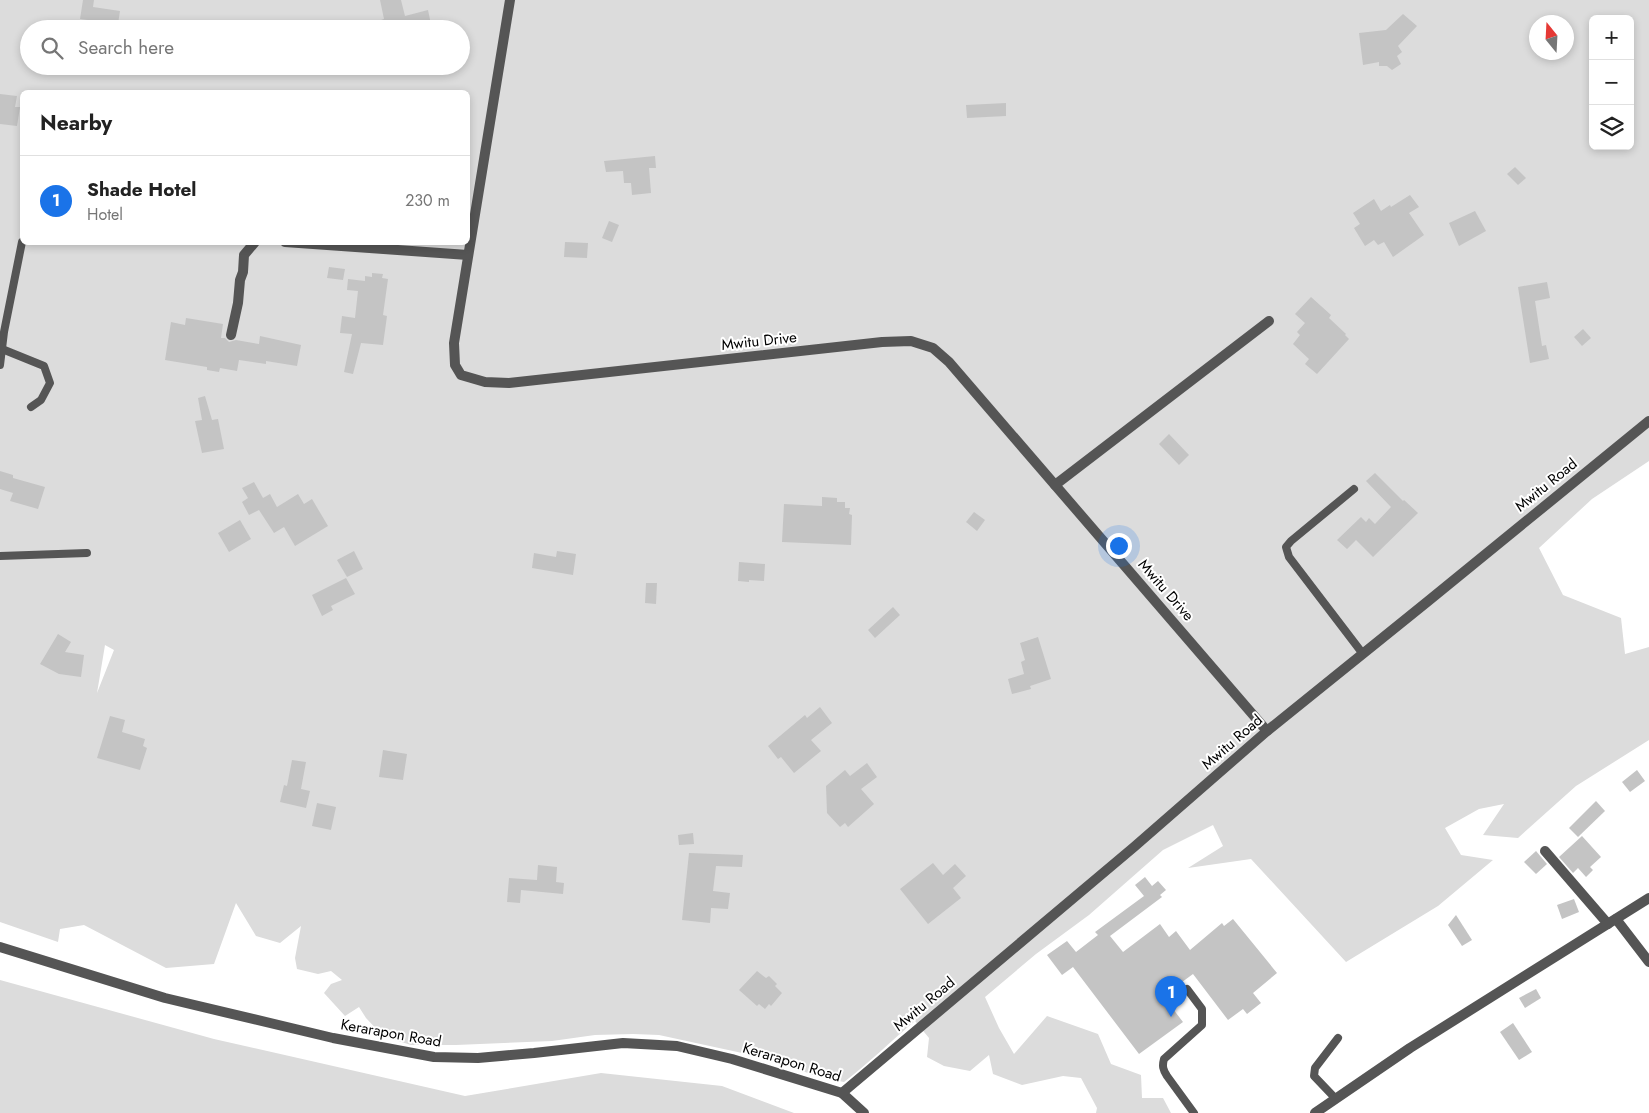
<!DOCTYPE html>
<meta charset="utf-8">
<style>
:root{--surface:#fff;--page:#f6f6f6;--text:#222;--muted:#767676;--line:#e0e0e0;--accent:#1a73e8}
body{margin:0;font-family:Jost,sans-serif;background:var(--page);color:var(--text)}
.controls{position:absolute;right:15px;top:15px;display:grid;overflow:hidden;border-radius:8px;box-shadow:0 2px 8px #0003}
.controls button{width:45px;height:45px;display:grid;place-items:center;padding:0;border:0;border-bottom:1px solid var(--line);background:var(--surface);color:var(--text);font:25px sans-serif}
.compass{position:absolute;left:1529px;top:15px;width:45px;height:45px;border-radius:50%;background:var(--surface);box-shadow:0 2px 8px #0003;rotate:342deg}
.you{position:absolute;left:1118px;top:545px;width:18px;height:18px;margin:-12px;border:4px solid #fff;border-radius:50%;background:#1a73e8;box-shadow:0 0 0 8px #1a73e833}
.badge{display:grid;place-items:center;width:32px;height:32px;border-radius:50%;background:var(--accent);color:#fff;font-size:16px;font-weight:700}
.pin{position:absolute;translate:-50% -41px;filter:drop-shadow(0 1px 2px #0008)}
.pin::after{content:'';position:absolute;top:26px;width:18px;height:15px;background:inherit;clip-path:polygon(0 0,100% 0,50% 100%)}
.list{margin:0;padding:0;list-style:none}
h2{display:flex;justify-content:space-between;align-items:center;height:65px;margin:0;padding:0 20px;font-size:21px}
h2 small{font-size:16px;font-weight:400;color:var(--muted)}
.list li{display:grid;grid-template-columns:32px 1fr auto;gap:15px;align-items:center;box-sizing:border-box;height:90px;padding:0 20px;border-top:1px solid var(--line)}
.list b{display:block;font-size:19px;white-space:nowrap}
.list p{margin:0;font-size:16px;white-space:nowrap;color:var(--muted)}
.list em{font-size:16px;font-style:normal;color:var(--muted)}
.icon{flex:none;width:28px;height:28px;fill:none;stroke:currentColor;stroke-width:2;stroke-linecap:round;stroke-linejoin:round}
.map{position:relative;flex:none;width:1649px;height:1113px;overflow:hidden}
.search{position:absolute;background:var(--surface);box-shadow:0 2px 8px #0003;left:20px;top:20px;width:450px;height:55px;display:flex;align-items:center;gap:12px;box-sizing:border-box;padding:0 18px;border-radius:28px;color:var(--muted);font-size:19px}
.panel{position:absolute;background:var(--surface);box-shadow:0 2px 8px #0003;left:20px;top:90px;width:450px;height:155px;border-radius:8px}
.map>svg:first-child{display:block}
.green{fill:#dcdcdc;fill-rule:evenodd}
.building{fill:#c4c4c4}
.lines{fill:none;stroke-linecap:round;stroke-linejoin:round}
.service{stroke:#555;stroke-width:8}
.minor{stroke:#555;stroke-width:10}
.labels{text-anchor:middle;stroke-width:4;stroke-linejoin:round;paint-order:stroke}
.street-label{font-size:15px;fill:#000;stroke:#fff}
</style>
<div class="map">
<svg width="1649" height="1113" viewBox="0 0 1649 1113">
<rect width="100%" height="100%" fill="#fff"/>
<!-- green -->
<g class="green">
<path d="M0,0H1649V461L1592,499L1539,548L1563,595L1621,618L1625,654L1649,647V740L1576,786L1518,838L1483,835L1504,804L1479,809L1445,828L1461,855L1493,860L1438,906L1346,962L1251,859L1188,868L1223,846L1213,825L1163,850L1089,915L1036,954L985,997L999,1028L1014,1054L1047,1016L1098,1034L1111,1064L1141,1075L1142,1098H1163L1171,1113H1096L1097,1108L1081,1078L1063,1076L1022,1085L993,1074L989,1055L970,1071L944,1066L927,1057L929,1038L915,1021C891,1041 869,1063 844,1082L816,1076L770,1059L659,1035L633,1034L595,1035L552,1041L456,1045H411L383,1036L366,1018L359,1007L345,1016L324,993L331,984L342,980L331,971L318,974L297,969L295,958L301,926L280,943L256,936L236,903L214,964L166,968L84,925L60,929L58,942L0,922ZM1593,19H1630V146H1593ZM1536,22H1566V52H1536ZM29,29H461V66H29ZM22,92H468V242H22ZM105,645L114,650L97,693Z"/>
<path d="M0,980L214,1039L465,1096L601,1073L722,1086L794,1113H0Z"/>
</g>
<!-- building -->
<g class="building">
<path d="M83,0H94L93,7L120,11L118,24L80,19Z"/>
<path d="M380,0H401L405,16L428,10L432,29H383L381,20L384,19Z"/>
<path d="M1403,14L1417,26L1398,46L1402,52L1397,56L1401,64L1392,70L1387,66H1379V62L1363,65L1359,33L1386,30Z"/>
<path d="M0,94L17,96L15,107H20L17,126L0,124Z"/>
<path d="M1006,103V116L967,118L966,105Z"/>
<path d="M655,156L656,168H649L651,193L632,195L631,183H624L623,171L606,172L604,161Z"/>
<path d="M1515,167L1526,178L1518,185L1507,174Z"/>
<path d="M1410,195L1419,207L1409,213L1424,235L1393,257L1384,242L1378,245L1374,240L1365,246L1354,228L1360,224L1353,213L1374,199L1381,211L1390,205L1391,207Z"/>
<path d="M1475,211L1486,231L1459,246L1449,223Z"/>
<path d="M609,221L619,225L612,242L602,238Z"/>
<path d="M565,242L588,243L587,258L564,257Z"/>
<path d="M329,267L345,269L343,280L327,278Z"/>
<path d="M372,273L383,274L382,278L388,279L383,315L387,316L383,345L361,343L353,374L344,372L352,334L340,333L342,316L355,318L358,291L347,290L348,279L365,281V276L372,277Z"/>
<path d="M1547,282L1550,298L1535,301L1542,346L1546,345L1549,359L1530,363L1518,287Z"/>
<path d="M1311,297L1331,315L1329,318L1346,334L1345,335L1349,339L1317,374L1305,364L1309,359L1293,344L1300,335L1297,332L1305,323L1295,314Z"/>
<path d="M186,318L223,324L221,338H225L229,342L236,340L259,344L260,336L301,345L297,366L266,361V364L239,360L237,371L220,368L219,372L207,370V367L165,360L171,322L185,325Z"/>
<path d="M1583,329L1591,338L1582,346L1574,337Z"/>
<path d="M205,396L212,420L218,419L224,449L202,453L195,421L202,420L198,398Z"/>
<path d="M1169,434L1189,455L1179,465L1159,444Z"/>
<path d="M0,471L13,475V478L45,487L38,509L10,501L13,493L0,489Z"/>
<path d="M1375,473L1403,501L1404,500L1418,513L1373,557L1356,540L1347,549L1337,540L1361,517L1366,522L1369,518L1375,524L1391,507L1366,481Z"/>
<path d="M254,482L263,498L270,494L277,507L298,494L304,504L312,499L328,526L295,546L284,527L274,533L259,510L249,515L242,502L248,498L242,488Z"/>
<path d="M822,497L837,498V502H845V508H850L849,514L852,515L851,545L782,542L784,504L822,506Z"/>
<path d="M974,512L985,520L977,531L966,522Z"/>
<path d="M240,520L251,539L229,552L218,533Z"/>
<path d="M354,551L363,569L347,577L337,560Z"/>
<path d="M557,551L576,554L573,575L532,568L534,553L556,557Z"/>
<path d="M739,562L765,564L764,581L749,580V582L738,581Z"/>
<path d="M346,578L355,594L331,606L333,610L322,616L312,595Z"/>
<path d="M646,583H657L656,604L645,603Z"/>
<path d="M893,607L900,615L875,638L868,630Z"/>
<path d="M58,634L71,642L65,652L84,655L81,677L59,674L40,664Z"/>
<path d="M1038,637L1051,679L1030,686L1031,689L1012,694L1008,679L1024,674L1021,662L1025,660L1020,643Z"/>
<path d="M820,707L832,723L811,740L821,751L794,773L781,757L778,759L768,746L805,715L807,718Z"/>
<path d="M110,716L125,720L122,732L145,739L143,746L147,748L140,770L97,758Z"/>
<path d="M383,750L407,754L403,780L379,777Z"/>
<path d="M292,760L306,762L301,789L310,791L306,808L280,802L284,785L287,786Z"/>
<path d="M867,763L877,777L861,789L874,804L848,827L845,823L840,827L827,813L826,786L845,770L850,776Z"/>
<path d="M1637,770L1645,781L1630,792L1622,782Z"/>
<path d="M1596,801L1605,811L1578,837L1569,828Z"/>
<path d="M317,803L336,807L331,830L312,826Z"/>
<path d="M693,833L694,844L679,845L678,835Z"/>
<path d="M1582,836L1601,857L1590,867L1593,870L1586,877L1578,868L1573,873L1559,857Z"/>
<path d="M1536,851L1547,864L1536,874L1524,862Z"/>
<path d="M689,853L743,855L742,867L716,866L713,891L730,893L728,909L711,908L710,923L682,920Z"/>
<path d="M933,863L943,875L955,864L966,876L953,888L961,898L928,924L900,889Z"/>
<path d="M538,865L557,867L556,882L564,883L563,894L521,890L520,903L507,902L509,878L537,880Z"/>
<path d="M1145,877L1152,886L1158,881L1166,890L1160,895L1162,897L1110,936L1123,952L1160,924L1169,937L1176,931L1190,950L1222,923L1224,926L1233,919L1277,973L1253,993L1261,1003L1247,1014L1243,1009L1228,1020L1193,974L1163,996L1183,1022L1139,1054L1073,967L1062,975L1047,955L1067,941L1076,952L1098,935L1095,932L1144,896L1135,885Z"/>
<path d="M1574,899L1579,912L1562,919L1557,905Z"/>
<path d="M1456,915L1472,940L1462,946L1448,925Z"/>
<path d="M757,971L766,978L769,976L777,984L775,986L782,993L771,1006L769,1004L765,1009L759,1004L757,1006L739,990Z"/>
<path d="M1536,989L1541,998L1525,1008L1519,998Z"/>
<path d="M1513,1023L1532,1052L1519,1060L1500,1032Z"/>
</g>
<g class="lines">
<!-- service -->
<g class="service">
<path d="M2,349L44,366L50,383L41,400L31,407"/>
<path d="M0,365L4,332L22,242"/>
<path d="M1354,489L1291,541L1286,547L1289,557L1363,654"/>
<path d="M0,556L87,553"/>
<path d="M1187,989L1202,1009V1025L1164,1059C1162,1066 1163,1070 1167,1076L1194,1113"/>
<path d="M1335,1098L1314,1076L1315,1068L1338,1038"/>
</g>
<!-- minor -->
<g class="minor">
<path d="M510,0L454,343L455,365L461,375L485,382L509,383L882,342L911,341L933,348L949,362L1267,731"/>
<path d="M285,242L468,255"/>
<path d="M231,335L238,303L240,280L243,272L244,255L255,242"/>
<path d="M1055,485L1269,321"/>
<path d="M1545,851L1608,924"/>
<path d="M1616,919L1649,962"/>
<path d="M0,947L165,998L333,1038L434,1057L478,1058L534,1053L623,1043L677,1046L732,1059L842,1093L864,1113"/>
<path d="M842,1093L1134,847L1267,731L1427,602L1649,421"/>
<path d="M1315,1113L1410,1048L1649,898"/>
</g>
</g>
<g class="labels">
<!-- street labels -->
<g class="street-label">
<text transform="translate(759 341) rotate(-6)" y="5">Mwitu Drive</text>
<text transform="translate(1546 485) rotate(-39)" y="5">Mwitu Road</text>
<text transform="translate(1166 590) rotate(49)" y="5">Mwitu Drive</text>
<text transform="translate(1232 742) rotate(-41)" y="5">Mwitu Road</text>
<text transform="translate(924 1004) rotate(-40)" y="5">Mwitu Road</text>
<text transform="translate(391 1033) rotate(10)" y="5">Kerarapon Road</text>
<text transform="translate(792 1062) rotate(17)" y="5">Kerarapon Road</text>
</g>
</g>
</svg>
<div class="controls">
<button>+</button>
<button>−</button>
<button><svg class="icon" aria-label="layers" viewBox="0 0 24 24"><path d="M12 4l9 5-9 5-9-5zM3 14l9 5 9-5"/></svg></button>
</div>
<svg class="compass" viewBox="-18 -18 36 36"><path d="M0-13l5 13h-10z" fill="#e53935"/><path d="M0 13l5-13h-10z" fill="#767676"/></svg>
<div class="you"></div>
<div class="pin badge" style="left:1171px;top:1017px">1</div>
<div class="search"><svg class="icon" aria-label="search" viewBox="0 0 24 24"><circle cx="10" cy="10" r="6"/><path d="M15 15l6 6"/></svg>Search here</div>
<section class="panel">
<h2>Nearby<small></small></h2>
<ul class="list">
<li><span class="badge">1</span><div><b>Shade Hotel</b><p>Hotel</p></div><em>230 m</em></li>
</ul>
</section>
</div>
